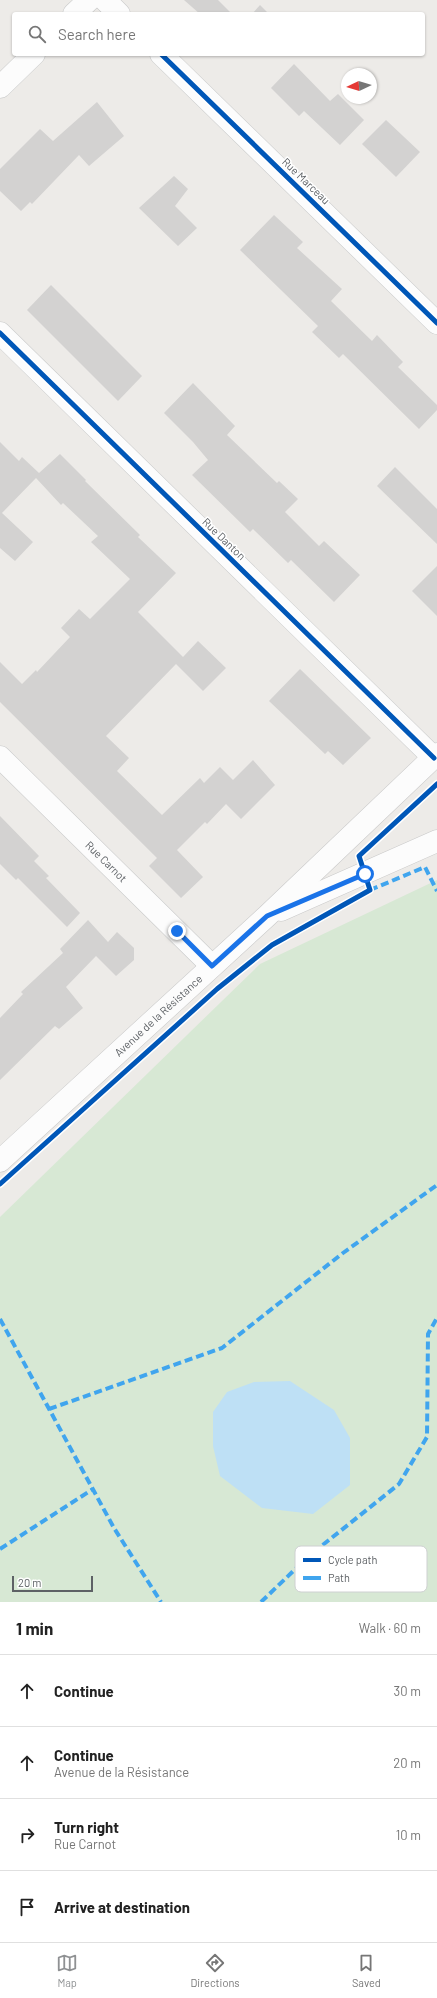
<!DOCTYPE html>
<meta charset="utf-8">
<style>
:root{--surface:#fff;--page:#f6f6f6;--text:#222;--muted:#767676;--line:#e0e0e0;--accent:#8f9193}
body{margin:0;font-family:Barlow,sans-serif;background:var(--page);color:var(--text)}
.compass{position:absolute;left:341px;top:68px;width:36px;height:36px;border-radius:50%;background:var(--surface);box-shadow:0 1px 3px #0004;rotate:266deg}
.scale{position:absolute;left:12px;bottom:10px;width:81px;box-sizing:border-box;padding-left:4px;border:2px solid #5d6165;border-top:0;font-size:11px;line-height:14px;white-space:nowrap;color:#5d6165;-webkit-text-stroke:3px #fff;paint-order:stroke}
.stop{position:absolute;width:12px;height:12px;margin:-9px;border:3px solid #1a73e8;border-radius:50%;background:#fff}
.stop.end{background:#1a73e8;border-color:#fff;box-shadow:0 1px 4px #0008}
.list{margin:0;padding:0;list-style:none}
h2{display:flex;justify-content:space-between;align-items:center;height:52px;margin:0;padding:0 16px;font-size:17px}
h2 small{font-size:13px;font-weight:400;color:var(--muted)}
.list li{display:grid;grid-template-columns:26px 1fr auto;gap:12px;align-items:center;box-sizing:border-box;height:72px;padding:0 16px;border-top:1px solid var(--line)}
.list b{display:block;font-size:15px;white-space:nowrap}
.list p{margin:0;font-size:13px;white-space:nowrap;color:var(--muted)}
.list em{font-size:13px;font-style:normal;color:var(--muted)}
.icon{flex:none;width:22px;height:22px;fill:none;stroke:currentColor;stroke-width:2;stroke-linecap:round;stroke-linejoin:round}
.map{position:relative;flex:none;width:437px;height:1602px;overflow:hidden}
.search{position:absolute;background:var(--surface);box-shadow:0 1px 3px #0004;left:12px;right:12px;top:12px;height:44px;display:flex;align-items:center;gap:10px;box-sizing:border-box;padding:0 14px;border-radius:4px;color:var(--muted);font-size:15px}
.sheet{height:340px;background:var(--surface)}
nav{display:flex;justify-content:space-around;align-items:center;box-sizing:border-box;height:56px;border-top:1px solid var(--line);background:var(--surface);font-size:11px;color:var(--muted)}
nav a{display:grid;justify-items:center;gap:2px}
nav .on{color:var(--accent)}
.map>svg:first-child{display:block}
.green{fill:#d7e8d4}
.water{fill:#bee0f5}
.building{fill:#d3d2d1}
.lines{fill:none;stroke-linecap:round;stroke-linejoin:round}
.street-casing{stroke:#c9caca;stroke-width:23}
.secondary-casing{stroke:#c9c9c9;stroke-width:23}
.street{stroke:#fcfcfc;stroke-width:22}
.secondary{stroke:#fcfcfc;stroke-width:22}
.quiet{stroke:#40a5ee;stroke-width:4;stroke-dasharray:8 4;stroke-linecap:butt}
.cycleway-casing{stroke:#fff;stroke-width:8}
.cycleway{stroke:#0057b8;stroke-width:5}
.route{stroke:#1a73e8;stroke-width:5}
.labels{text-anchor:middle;stroke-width:3;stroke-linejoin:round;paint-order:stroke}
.street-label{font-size:11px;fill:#5d6165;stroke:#fff}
.key{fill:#fff;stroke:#ced0d1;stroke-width:1}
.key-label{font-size:11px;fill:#5d6165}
</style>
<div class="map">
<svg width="437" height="1602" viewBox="0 0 437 1602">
<rect width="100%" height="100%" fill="#edebe8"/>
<!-- green -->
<path class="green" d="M437,880V1602H0V1217L260,964Z"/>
<!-- water -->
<path class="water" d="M290,1381L334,1410L350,1438V1485L313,1514L262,1508L220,1476L213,1446V1412L227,1392L254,1382Z"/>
<!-- building -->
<g class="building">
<path d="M184,0H218L232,14H200Z"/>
<path d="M260,5L269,14H252Z"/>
<path d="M294,64L330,101L338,94L364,120L340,145L304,111L299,116L271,88Z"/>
<path d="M97,102L124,136L89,166L79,155L32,204L30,202L21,211L0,191V169L40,129L53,141Z"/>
<path d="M386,120L420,152L396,177L362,144Z"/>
<path d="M174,176L188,189L175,206L197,228L178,246L139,208Z"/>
<path d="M274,215L303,242L297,248L342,289L331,301L372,341L377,335L403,362L398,367L437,405V410L419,429L343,354L339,358L312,332L318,326L240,250Z"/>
<path d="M51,285L142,376L118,401L27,310Z"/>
<path d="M193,383L235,426L227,435L277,483L279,481L298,499L285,512L319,546L324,541L360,575L334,602L291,560L288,563L253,529L250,532L192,475L208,460L193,442L164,413Z"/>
<path d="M0,442L19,461L22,457L39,473L60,454L86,480L85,481L140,535L138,537L176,573L138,612L183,657L198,641L226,668L203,691L176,664L106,736L129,758L117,771L162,815L200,778L204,783L220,767L233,780L253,760L275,785L241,819L226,804L207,824L205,822L177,850L203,877L181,898L149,866L157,858L0,702V662L22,684L36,670L37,672L70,637L61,628L79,609L90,619L130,579L91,542L98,536L63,503L61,505L36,478L2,513L33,542L15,561L0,548Z"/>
<path d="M395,467L437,509V544L377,486Z"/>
<path d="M437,566V616L412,591Z"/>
<path d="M300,669L371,738L343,765L328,751L325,754L269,701Z"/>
<path d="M0,816L39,856L34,861L49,876L46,878L80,913L67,927L18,878L16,880L0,864Z"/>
<path d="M88,920L108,942L117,932L134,948V960L116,976L96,956L66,987L83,1008L59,1029L55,1026L0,1080V1018L23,994L21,992L63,953L60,949Z"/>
</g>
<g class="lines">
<!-- street casing -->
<g class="street-casing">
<g id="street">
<path d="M105,0L119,14"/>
<path d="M74,14L89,0"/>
<path d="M161,54L437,323"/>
<path d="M0,87L34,54"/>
<path d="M0,333L434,758"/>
<path id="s1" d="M0,757L212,966"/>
</g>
</g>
<!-- secondary casing -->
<g class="secondary-casing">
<g id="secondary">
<path d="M281,910L437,841"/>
<path id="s2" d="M0,1161L267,916L437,754"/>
</g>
</g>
<!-- street -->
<use href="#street" class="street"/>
<!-- secondary -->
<use href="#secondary" class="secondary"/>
<!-- quiet -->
<g class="quiet">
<path d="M370,890L425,867L437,891"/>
<path d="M0,1319L114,1528L161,1602"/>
<path d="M49,1409L222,1348L343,1253L437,1185"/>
<path d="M0,1549L93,1489"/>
<path d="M261,1602L309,1556L399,1484L427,1437L428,1334L437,1318"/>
</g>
<!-- cycleway casing -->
<g class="cycleway-casing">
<g id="cycleway">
<path d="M161,54L437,323"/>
<path d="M0,333L434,758"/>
<path d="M0,1184L217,989L272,945L370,890L359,856L437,784"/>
</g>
</g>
<!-- cycleway -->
<use href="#cycleway" class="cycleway"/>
</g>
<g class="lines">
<!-- route -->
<path class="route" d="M177,931L212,966L267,916L365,874"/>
</g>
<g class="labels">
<!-- street labels -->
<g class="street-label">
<text transform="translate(306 181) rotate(44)" y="4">Rue Marceau</text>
<text transform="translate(224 539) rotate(44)" y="4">Rue Danton</text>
<text dy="4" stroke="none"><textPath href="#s1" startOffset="149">Rue Carnot</textPath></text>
<text dy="4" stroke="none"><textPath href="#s2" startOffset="215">Avenue de la Résistance</textPath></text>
</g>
</g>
<!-- legend -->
<rect x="295" y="1546" width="132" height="46" rx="6" class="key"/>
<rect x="303" y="1558" width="18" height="4" fill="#0057b8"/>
<rect x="303" y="1576" width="18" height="4" fill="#40a5ee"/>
<g class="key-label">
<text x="328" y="1564">Cycle path</text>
<text x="328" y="1582">Path</text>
</g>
</svg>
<svg class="compass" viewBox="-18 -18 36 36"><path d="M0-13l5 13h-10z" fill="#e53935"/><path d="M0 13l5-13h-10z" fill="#767676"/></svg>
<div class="scale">20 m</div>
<div class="stop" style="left:365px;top:874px"></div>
<div class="stop end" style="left:177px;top:931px"></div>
<div class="search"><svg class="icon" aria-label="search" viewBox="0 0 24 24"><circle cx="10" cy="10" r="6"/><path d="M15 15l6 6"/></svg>Search here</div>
</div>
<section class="sheet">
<h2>1 min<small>Walk · 60 m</small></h2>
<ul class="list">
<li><svg class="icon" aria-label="ahead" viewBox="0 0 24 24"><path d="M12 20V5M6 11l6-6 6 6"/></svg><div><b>Continue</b></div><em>30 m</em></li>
<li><svg class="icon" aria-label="ahead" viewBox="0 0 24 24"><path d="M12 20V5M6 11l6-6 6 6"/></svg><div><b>Continue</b><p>Avenue de la Résistance</p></div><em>20 m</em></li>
<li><svg class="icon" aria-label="right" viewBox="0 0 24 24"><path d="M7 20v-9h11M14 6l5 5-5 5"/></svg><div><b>Turn right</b><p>Rue Carnot</p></div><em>10 m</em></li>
<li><svg class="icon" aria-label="arrive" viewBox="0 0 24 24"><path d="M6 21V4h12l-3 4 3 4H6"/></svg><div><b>Arrive at destination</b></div></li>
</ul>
</section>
<nav>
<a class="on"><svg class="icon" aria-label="map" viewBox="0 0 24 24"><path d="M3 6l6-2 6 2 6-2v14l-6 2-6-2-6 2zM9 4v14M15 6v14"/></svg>Map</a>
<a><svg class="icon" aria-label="directions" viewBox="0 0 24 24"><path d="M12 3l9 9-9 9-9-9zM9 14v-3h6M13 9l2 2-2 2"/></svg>Directions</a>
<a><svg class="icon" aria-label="saved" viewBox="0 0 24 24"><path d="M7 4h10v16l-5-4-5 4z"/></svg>Saved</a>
</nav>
